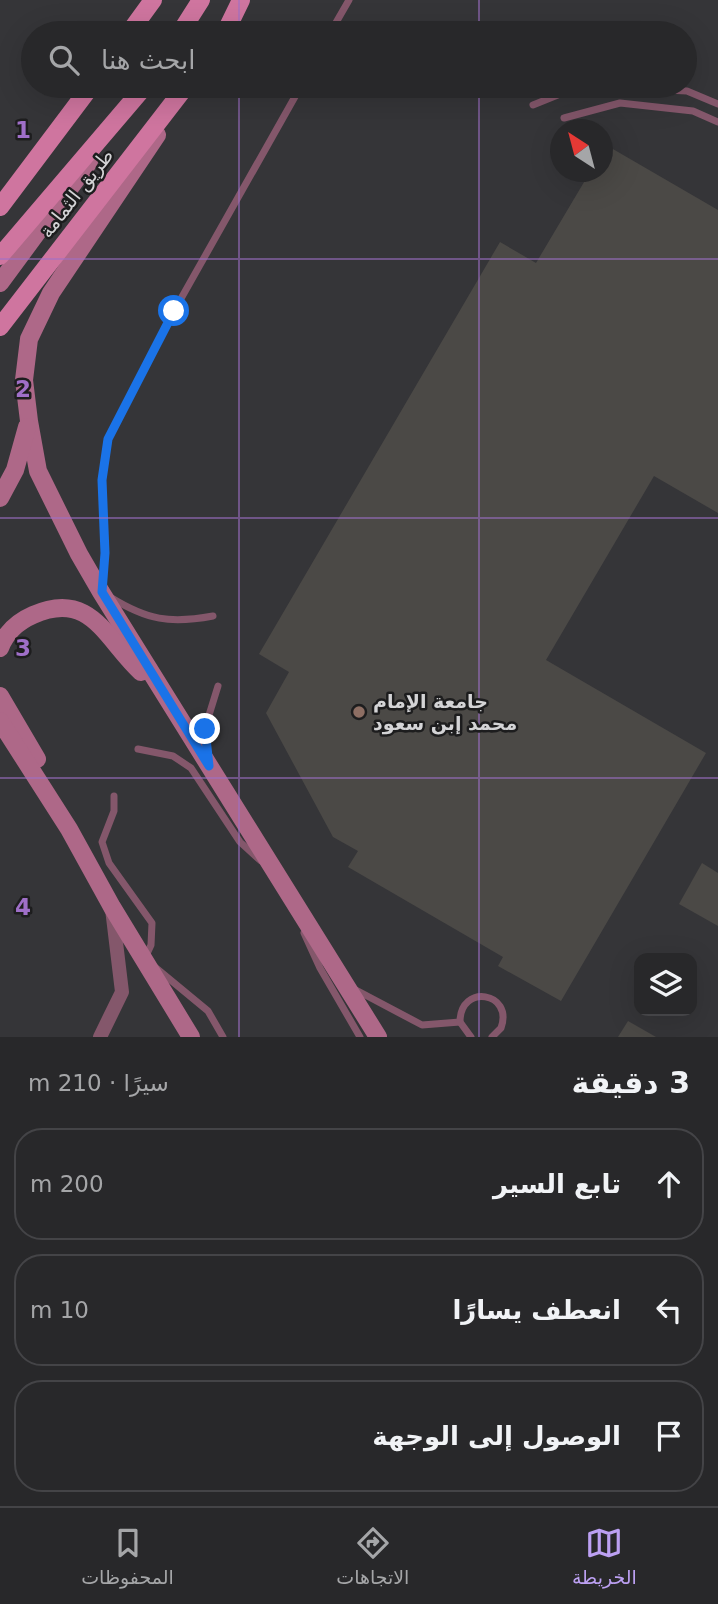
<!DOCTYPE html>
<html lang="ar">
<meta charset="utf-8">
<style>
:root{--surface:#28282a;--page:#303032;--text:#f1f3f6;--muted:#a5a6a8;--line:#444447;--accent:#bca0f2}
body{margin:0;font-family:"DejaVu Sans",Cairo,sans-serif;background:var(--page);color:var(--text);direction:rtl}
.controls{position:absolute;right:21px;bottom:21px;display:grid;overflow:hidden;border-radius:14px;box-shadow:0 7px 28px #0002}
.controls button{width:63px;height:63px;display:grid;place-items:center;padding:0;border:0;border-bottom:2px solid var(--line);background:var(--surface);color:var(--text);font:35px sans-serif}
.compass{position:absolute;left:550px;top:119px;width:63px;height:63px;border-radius:50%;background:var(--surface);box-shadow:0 7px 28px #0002;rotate:324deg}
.stop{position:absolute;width:21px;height:21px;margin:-16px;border:5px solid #1a73e8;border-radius:50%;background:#fff}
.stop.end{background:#1a73e8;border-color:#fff;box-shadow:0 2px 7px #0008}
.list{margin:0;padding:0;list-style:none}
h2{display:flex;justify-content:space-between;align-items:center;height:91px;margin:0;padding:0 28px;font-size:30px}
h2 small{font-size:23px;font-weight:400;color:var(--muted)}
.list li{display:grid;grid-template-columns:46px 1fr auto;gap:21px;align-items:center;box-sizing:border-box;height:112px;margin:0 14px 14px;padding:0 14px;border:2px solid var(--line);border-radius:28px}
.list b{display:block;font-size:26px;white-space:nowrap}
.list em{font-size:23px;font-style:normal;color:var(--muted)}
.icon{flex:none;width:38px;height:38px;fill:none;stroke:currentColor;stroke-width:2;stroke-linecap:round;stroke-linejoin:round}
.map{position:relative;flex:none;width:718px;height:1037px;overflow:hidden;direction:ltr}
.search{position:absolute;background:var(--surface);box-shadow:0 7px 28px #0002;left:21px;right:21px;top:21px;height:77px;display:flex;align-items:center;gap:18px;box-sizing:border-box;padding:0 24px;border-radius:38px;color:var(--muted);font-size:26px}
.sheet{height:469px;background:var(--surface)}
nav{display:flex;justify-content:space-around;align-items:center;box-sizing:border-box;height:98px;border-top:2px solid var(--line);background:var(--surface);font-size:19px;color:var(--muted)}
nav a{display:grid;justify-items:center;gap:4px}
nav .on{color:var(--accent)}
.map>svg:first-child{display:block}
.building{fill:#4b4946}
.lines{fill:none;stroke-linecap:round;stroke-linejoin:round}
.lane{stroke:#84576b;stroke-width:7}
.street{stroke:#84576b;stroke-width:14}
.secondary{stroke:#ae6888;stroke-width:18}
.primary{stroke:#cf759f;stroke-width:18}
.route{stroke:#1a73e8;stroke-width:9}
.grid{fill:none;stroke:#9f6fc8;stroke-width:2;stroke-opacity:0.55}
.education-dot{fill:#8d6e63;stroke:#1d1d1e;stroke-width:2.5}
.labels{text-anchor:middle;stroke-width:5;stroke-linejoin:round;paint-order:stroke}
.street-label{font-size:19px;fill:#d4d4d6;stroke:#1d1d1e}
.poi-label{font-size:19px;font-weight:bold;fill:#d4d4d6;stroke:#1d1d1e;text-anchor:start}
.grid-label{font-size:23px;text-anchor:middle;font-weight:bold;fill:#9f6fc8;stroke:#1d1d1e;stroke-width:5;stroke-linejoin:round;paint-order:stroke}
</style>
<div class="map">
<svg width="718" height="1037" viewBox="0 0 718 1037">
<rect width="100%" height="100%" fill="#353538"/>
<!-- building -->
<g class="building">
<path d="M606,145L718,210V513L654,476L546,660L706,753L561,1001L498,966L503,957L348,867L358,851L333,837L266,713L289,672L259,654L500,242L536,263L590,172H602V151Z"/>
<path d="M702,863L718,873V926L679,904Z"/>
<path d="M628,1021L656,1037H618Z"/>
</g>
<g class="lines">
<!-- lane -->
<g class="lane">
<path d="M330,33L349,0"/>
<path d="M584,86L687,91L718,104"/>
<path d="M533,105L580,86"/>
<path d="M564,118L620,103L693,111L718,122"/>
<path d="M102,587L105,553L102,479L108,439L174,311L301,86"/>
<path d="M110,597C147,620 170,624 213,616"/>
<path d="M138,749L173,756L191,768L240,842L261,861"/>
<path d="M208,755L205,728L218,686"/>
<path d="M114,796V811L102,842L109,863L152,923L151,945L145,958"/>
<path d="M304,933L320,968L360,1037"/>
<path d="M156,968L208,1011L223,1037"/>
<path d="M354,989L422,1025L460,1022"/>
<path d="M471,1037L460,1022C460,983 514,992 501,1028L492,1037"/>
</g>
<!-- street -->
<path class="street" d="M100,1037L122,992L112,909"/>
<!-- secondary -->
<g class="secondary">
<path d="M157,135L51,293L29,339L24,380L29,421L38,471L79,554L101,592L378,1037"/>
<path d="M0,283L89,162"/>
<path d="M0,498L15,470L27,427"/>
<path d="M0,648C6,632 17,622 33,615C91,589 106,640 141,672"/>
<path d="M0,696L37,759"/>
<path d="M0,721L69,829L112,907L191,1037"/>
</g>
<!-- primary -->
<g class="primary">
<path d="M129,33L153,0"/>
<path d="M180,33L201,0"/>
<path d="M225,33L241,0"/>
<path d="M0,207L91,86"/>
<path d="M0,256L145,86"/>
<path d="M0,327L186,86"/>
</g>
</g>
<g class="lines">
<!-- route -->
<path class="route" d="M174,311L108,439L102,480L105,553L102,592L209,766L205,729"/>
</g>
<!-- grid -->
<path class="grid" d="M239,0V33M479,0V33M239,86V1037M479,86V1037M0,259H718M0,518H718M0,778H718"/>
<!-- markers -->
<circle class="education-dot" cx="359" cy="712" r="7"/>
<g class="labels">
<!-- street labels -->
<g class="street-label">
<text transform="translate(76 193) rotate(-52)" y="7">طريق الثمامة</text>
</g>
<!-- poi labels -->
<g class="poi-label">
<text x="373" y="708">جامعة الإمام<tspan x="373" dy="22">محمد إبن سعود</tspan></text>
</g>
</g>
<g class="grid-label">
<text x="23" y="138">1</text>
<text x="23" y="397">2</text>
<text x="23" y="656">3</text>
<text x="23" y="915">4</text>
</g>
</svg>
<div class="controls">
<button><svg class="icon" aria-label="layers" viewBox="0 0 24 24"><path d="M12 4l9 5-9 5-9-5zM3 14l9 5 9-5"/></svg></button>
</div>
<svg class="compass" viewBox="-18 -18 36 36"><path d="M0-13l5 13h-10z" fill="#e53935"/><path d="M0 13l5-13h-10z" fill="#a5a6a8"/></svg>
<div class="stop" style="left:174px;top:311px"></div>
<div class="stop end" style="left:205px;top:729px"></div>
<div class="search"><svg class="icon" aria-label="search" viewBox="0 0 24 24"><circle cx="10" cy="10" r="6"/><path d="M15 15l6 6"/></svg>ابحث هنا</div>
</div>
<section class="sheet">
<h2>3 دقيقة<small>سيرًا · 210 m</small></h2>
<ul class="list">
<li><svg class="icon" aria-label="ahead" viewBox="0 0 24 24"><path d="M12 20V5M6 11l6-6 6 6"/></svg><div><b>تابع السير</b></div><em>200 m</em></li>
<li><svg class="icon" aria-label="left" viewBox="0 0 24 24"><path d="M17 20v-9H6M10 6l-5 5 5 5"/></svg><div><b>انعطف يسارًا</b></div><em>10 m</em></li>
<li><svg class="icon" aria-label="arrive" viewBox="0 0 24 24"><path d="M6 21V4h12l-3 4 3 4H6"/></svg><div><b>الوصول إلى الوجهة</b></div></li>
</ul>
</section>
<nav>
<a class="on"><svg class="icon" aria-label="map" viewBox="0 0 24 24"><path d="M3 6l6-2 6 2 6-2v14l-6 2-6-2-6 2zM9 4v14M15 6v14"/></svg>الخريطة</a>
<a><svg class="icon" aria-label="directions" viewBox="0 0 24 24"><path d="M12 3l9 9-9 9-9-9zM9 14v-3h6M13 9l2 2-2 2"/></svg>الاتجاهات</a>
<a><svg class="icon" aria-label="saved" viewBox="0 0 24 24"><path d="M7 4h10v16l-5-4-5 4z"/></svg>المحفوظات</a>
</nav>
